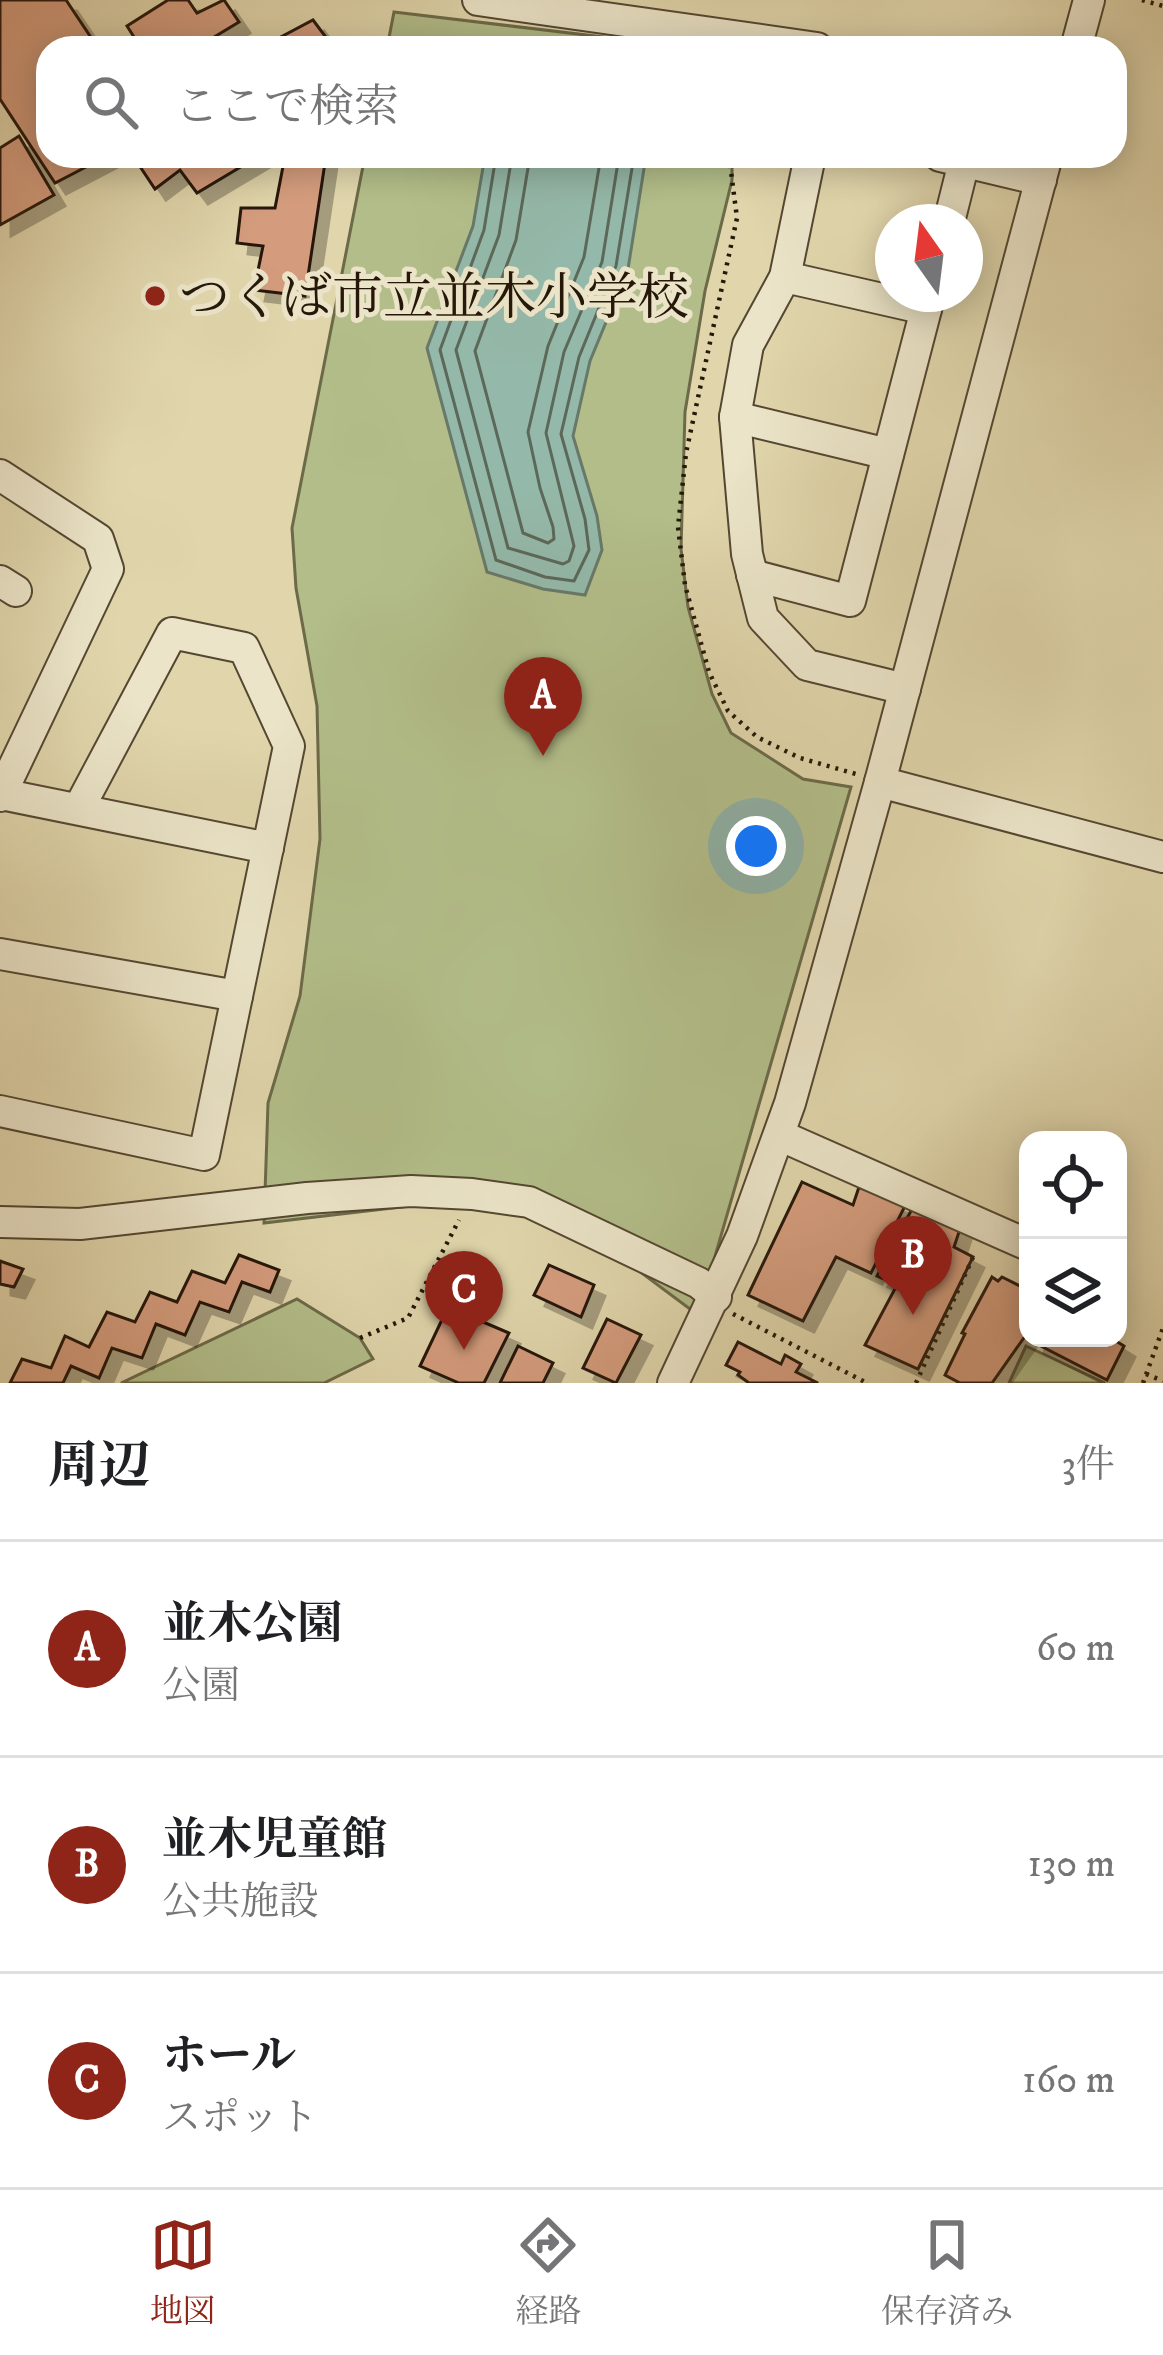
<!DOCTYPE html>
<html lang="ja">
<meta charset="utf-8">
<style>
:root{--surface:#fff;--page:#f6f6f6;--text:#202124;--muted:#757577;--line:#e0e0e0;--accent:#8f2418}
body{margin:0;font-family:"IM FELL DW Pica","Noto Serif JP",serif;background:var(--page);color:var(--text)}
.controls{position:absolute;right:36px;bottom:36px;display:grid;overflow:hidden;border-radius:24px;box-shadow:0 6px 30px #0003}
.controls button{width:108px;height:108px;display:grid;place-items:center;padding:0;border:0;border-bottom:3px solid var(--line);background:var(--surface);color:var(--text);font:60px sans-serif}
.compass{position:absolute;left:875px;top:204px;width:108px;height:108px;border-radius:50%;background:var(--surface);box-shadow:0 6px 30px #0003;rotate:346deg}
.you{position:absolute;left:756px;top:846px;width:42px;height:42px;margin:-30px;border:9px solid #fff;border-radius:50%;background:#1a73e8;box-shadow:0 0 0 18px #1a73e833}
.badge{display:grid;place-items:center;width:78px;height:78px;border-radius:50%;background:var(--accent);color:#fff;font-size:39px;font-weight:700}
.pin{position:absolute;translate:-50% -99px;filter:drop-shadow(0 3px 6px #0008)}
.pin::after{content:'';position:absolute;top:63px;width:42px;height:36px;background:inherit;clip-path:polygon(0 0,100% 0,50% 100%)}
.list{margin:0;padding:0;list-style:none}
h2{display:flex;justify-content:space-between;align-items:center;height:156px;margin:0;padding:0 48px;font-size:51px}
h2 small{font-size:39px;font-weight:400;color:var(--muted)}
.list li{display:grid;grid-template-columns:78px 1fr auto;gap:36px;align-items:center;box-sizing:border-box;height:216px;padding:0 48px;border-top:3px solid var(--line)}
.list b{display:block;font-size:45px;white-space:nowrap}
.list p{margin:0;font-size:39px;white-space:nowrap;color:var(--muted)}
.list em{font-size:39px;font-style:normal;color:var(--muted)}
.icon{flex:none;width:66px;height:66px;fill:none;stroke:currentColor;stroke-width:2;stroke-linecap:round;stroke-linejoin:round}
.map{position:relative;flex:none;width:1163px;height:1383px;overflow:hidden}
.search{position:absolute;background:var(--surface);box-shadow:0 6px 30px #0003;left:36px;right:36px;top:36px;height:132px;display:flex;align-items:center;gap:30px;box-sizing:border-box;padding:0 42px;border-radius:36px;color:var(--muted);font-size:45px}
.sheet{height:804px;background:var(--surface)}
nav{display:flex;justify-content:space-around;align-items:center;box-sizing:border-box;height:168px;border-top:3px solid var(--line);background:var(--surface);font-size:33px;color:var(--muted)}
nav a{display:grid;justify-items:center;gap:6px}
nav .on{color:var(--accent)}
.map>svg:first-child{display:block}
.green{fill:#b2bd89;stroke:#6c6a48;stroke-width:3}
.water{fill:#94b9aa;stroke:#687969;stroke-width:3}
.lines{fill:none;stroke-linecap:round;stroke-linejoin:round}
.shore{stroke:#5c6859;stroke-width:3}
.building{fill:#d49c7d;stroke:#251808;stroke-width:3;filter:url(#shadow)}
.minor-casing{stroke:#544731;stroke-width:34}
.path{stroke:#251808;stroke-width:4.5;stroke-dasharray:3 6;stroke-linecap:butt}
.minor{stroke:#ebe4c8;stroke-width:30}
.poi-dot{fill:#8f2418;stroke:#ebe4c8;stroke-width:4.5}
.labels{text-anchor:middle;stroke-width:10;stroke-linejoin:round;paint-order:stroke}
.poi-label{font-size:51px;fill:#251808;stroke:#ebe4c8;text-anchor:start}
</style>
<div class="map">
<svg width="1163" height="1383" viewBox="0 0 1163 1383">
<defs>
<filter id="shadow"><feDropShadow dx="11" dy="11" stdDeviation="0" flood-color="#0004"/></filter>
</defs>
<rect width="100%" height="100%" fill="#e0d5ab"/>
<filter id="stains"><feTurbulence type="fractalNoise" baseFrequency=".00167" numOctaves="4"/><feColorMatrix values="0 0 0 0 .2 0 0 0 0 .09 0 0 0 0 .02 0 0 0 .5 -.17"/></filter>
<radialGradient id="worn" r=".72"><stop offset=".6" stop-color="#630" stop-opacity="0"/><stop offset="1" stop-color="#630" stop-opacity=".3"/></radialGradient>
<!-- green -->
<g class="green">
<path d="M394,12L695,48H387Z"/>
<path d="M365,156H732V180L705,291L685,412L681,549L688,607L712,694L731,733L803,779L851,787L698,1315L560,1212L478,1198L264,1223L268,1103L300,996L320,839L317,706L296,588L292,528Z"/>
<path d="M297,1299L360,1338L373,1359L324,1383H121Z"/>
<path d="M1026,1346L1105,1383H1009Z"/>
</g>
<!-- water -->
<path class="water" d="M485,156H646L628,269L590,361L573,436L597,516L602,550L585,595L543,589L487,572L427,348L473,226Z"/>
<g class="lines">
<!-- shore -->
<g class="shore">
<path d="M496,156L484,230L440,350L496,560L545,577L574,581L589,550L585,519L561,434L579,357L616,266L634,156"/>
<path d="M512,156L499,235L456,350L508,548L563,564L569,561L574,546L546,433L564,352L602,262L619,156"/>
<path d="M530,156L516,240L475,351L523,533L548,543L554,539L553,527L540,488L528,432L548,346L584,257L601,156"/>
</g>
</g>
<!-- building -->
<g class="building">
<path d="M0,0H66L98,48H48V156H107L55,183L0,99Z"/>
<path d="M168,0H188L197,13L224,0L239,22L196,48H141L127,26Z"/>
<path d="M313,20L334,48H260Z"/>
<path d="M19,136L54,195L0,225V148Z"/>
<path d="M133,156H259L197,193L180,170L155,189Z"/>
<path d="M285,156H326L305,296L254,290L263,246L237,243L241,208H275Z"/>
<path d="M802,1182L853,1205L859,1187L905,1206L871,1273L836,1257L803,1321L748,1295Z"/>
<path d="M913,1207L960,1229L954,1247L973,1257L918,1369L865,1345L897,1285L877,1276Z"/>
<path d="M239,1255L279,1270L270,1292L242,1282L229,1312L200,1302L185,1335L156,1324L142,1358L112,1348L99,1378L71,1366L63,1383H10L22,1359L51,1368L65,1336L89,1347L107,1312L135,1322L150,1292L177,1302L192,1271L225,1283Z"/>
<path d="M0,1261L23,1269L14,1287L0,1284Z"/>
<path d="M549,1265L594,1285L581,1317L534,1295Z"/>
<path d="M992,1277L998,1281L1002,1277L1028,1290V1332L992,1383H960L945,1375L965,1334L962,1333Z"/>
<path d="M448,1307L509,1333L484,1383H459L420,1366Z"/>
<path d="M607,1319L641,1335L616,1383L583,1368Z"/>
<path d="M1034,1338H1111L1124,1346L1107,1380L1033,1342Z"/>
<path d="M738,1342L781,1364L785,1355L801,1364L796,1372L818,1383H749L738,1375L740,1372L726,1365Z"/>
<path d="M518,1346L553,1363L543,1383H500Z"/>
</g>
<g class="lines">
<!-- minor casing -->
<g class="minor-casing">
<g id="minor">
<path d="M478,0L817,48"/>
<path d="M1076,48L1089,0"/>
<path d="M810,156L785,277L748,345L735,417L747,554L763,618L807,665L905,689"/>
<path d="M940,156L1041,180"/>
<path d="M949,222L964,162"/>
<path d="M785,277L926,309"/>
<path d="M735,417L888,454"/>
<path d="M0,475L98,539L108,569L0,796"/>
<path d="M752,575L850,601L930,294"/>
<path d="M0,581L16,591"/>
<path d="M880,782L1163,857"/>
<path d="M1,794L268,848"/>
<path d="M0,954L237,996"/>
<path d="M0,1111L204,1155L289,746L244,648L172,633L79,808"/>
<path d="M779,1135L1028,1245"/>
<path d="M0,1222L80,1224L307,1198L411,1191L472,1194L529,1202L699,1283L716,1297"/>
<path d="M673,1383L742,1236L790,1103L880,782L1047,156"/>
</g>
</g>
<!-- path -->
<g class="path">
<path d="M1142,0L1163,6"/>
<path d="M729,156L737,218L686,453L678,527L685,585L709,672L728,711L757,737L800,758L856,774"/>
<path d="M733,1314L867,1383"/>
<path d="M360,1338L408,1318L459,1220"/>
<path d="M1146,1374L1163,1381"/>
<path d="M916,1383L974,1255"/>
<path d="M1143,1383L1163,1328"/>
</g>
<!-- minor -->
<use href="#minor" class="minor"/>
</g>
<!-- markers -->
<circle class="poi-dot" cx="155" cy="296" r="12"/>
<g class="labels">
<!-- poi labels -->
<g class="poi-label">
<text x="179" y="314">つくば市立並木小学校</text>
</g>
</g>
<rect width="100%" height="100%" filter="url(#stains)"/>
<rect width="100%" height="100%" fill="url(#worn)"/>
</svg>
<div class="controls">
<button><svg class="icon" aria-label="locate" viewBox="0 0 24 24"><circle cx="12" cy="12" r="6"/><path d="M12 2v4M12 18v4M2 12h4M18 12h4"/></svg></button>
<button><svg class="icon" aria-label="layers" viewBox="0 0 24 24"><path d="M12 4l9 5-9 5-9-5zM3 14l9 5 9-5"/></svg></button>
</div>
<svg class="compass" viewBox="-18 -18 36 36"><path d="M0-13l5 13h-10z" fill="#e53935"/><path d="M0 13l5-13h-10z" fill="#757577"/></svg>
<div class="you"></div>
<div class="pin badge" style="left:543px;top:756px">A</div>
<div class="pin badge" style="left:913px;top:1315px">B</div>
<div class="pin badge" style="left:464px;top:1350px">C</div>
<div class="search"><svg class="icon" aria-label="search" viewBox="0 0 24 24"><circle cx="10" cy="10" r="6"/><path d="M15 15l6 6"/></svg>ここで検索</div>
</div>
<section class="sheet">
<h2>周辺<small>3件</small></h2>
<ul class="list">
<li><span class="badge">A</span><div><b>並木公園</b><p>公園</p></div><em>60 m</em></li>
<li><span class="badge">B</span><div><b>並木児童館</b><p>公共施設</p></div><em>130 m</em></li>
<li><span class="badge">C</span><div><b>ホール</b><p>スポット</p></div><em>160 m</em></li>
</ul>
</section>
<nav>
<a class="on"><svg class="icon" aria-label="map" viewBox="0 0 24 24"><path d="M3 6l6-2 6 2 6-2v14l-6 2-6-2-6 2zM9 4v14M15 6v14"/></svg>地図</a>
<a><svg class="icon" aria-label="directions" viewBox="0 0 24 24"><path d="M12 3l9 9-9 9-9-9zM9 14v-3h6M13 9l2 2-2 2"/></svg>経路</a>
<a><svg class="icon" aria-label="saved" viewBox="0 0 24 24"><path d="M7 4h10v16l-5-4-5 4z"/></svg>保存済み</a>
</nav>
